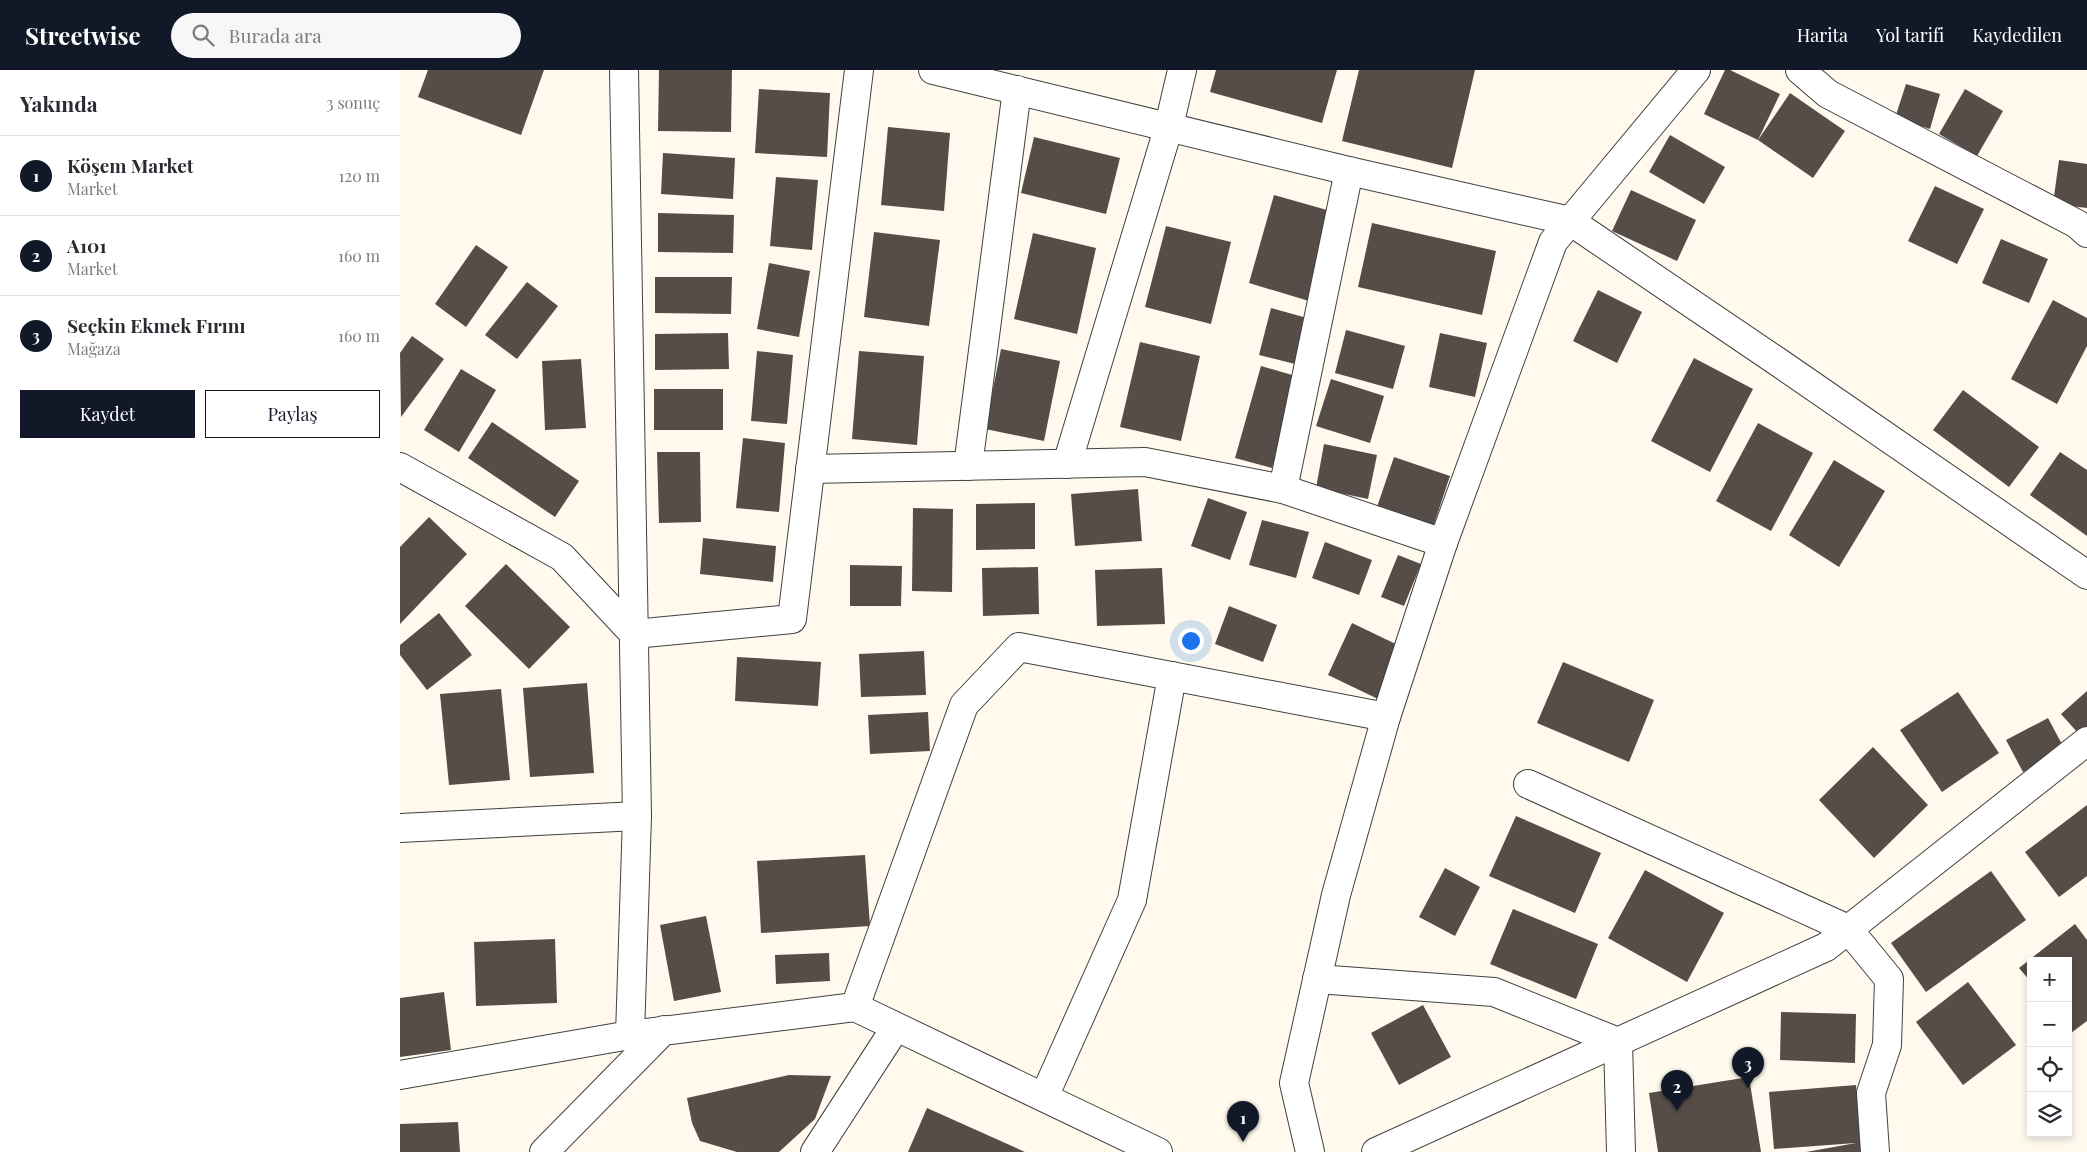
<!DOCTYPE html>
<html lang="tr">
<meta charset="utf-8">
<style>
:root{--surface:#fff;--page:#f7f7f7;--text:#2b2b33;--muted:#7c7c81;--line:#e1e1e2;--accent:#111827}
body{margin:0;font-family:"Playfair Display",serif;background:var(--page);color:var(--text)}
.controls{position:absolute;right:15px;bottom:15px;display:grid;overflow:hidden;border-radius:0px;box-shadow:0 2px 8px #0003}
.controls button{width:45px;height:45px;display:grid;place-items:center;padding:0;border:0;border-bottom:1px solid var(--line);background:var(--surface);color:var(--text);font:25px sans-serif}
.you{position:absolute;left:790px;top:570px;width:18px;height:18px;margin:-12px;border:4px solid #fff;border-radius:50%;background:#1a73e8;box-shadow:0 0 0 8px #1a73e833}
.badge{display:grid;place-items:center;width:32px;height:32px;border-radius:50%;background:var(--accent);color:#fff;font-size:16px;font-weight:700}
.pin{position:absolute;translate:-50% -41px;filter:drop-shadow(0 1px 2px #0008)}
.pin::after{content:'';position:absolute;top:26px;width:18px;height:15px;background:inherit;clip-path:polygon(0 0,100% 0,50% 100%)}
.list{margin:0;padding:0;list-style:none}
h2{display:flex;justify-content:space-between;align-items:center;height:65px;margin:0;padding:0 20px;font-size:21px}
h2 small{font-size:16px;font-weight:400;color:var(--muted)}
.list li{display:grid;grid-template-columns:32px 1fr auto;gap:15px;align-items:center;box-sizing:border-box;height:80px;padding:0 20px;border-top:1px solid var(--line)}
.list b{display:block;font-size:19px;white-space:nowrap}
.list p{margin:0;font-size:16px;white-space:nowrap;color:var(--muted)}
.list em{font-size:16px;font-style:normal;color:var(--muted)}
.actions{display:flex;gap:10px;padding:15px 20px}
.actions a{flex:1;padding:11px 0;border:1px solid var(--accent);border-radius:0px;text-align:center;font-size:18px;color:var(--accent)}
.actions .main{background:var(--accent);color:#fff}
.icon{flex:none;width:28px;height:28px;fill:none;stroke:currentColor;stroke-width:2;stroke-linecap:round;stroke-linejoin:round}
.map{position:relative;flex:none;width:1687px;height:1082px;overflow:hidden}
header{display:flex;align-items:center;gap:30px;box-sizing:border-box;height:70px;padding:0 25px;background:var(--accent);color:#fff}
header strong{font-size:24px}
nav{display:flex;gap:28px;margin-inline-start:auto;font-size:18px}
.search{width:350px;height:45px;background:var(--page);display:flex;align-items:center;gap:12px;box-sizing:border-box;padding:0 18px;border-radius:28px;color:var(--muted);font-size:19px}
main{display:flex}
aside{flex:1;background:var(--surface)}
.map>svg:first-child{display:block}
.building{fill:#574d48}
.lines{fill:none;stroke-linecap:round;stroke-linejoin:round}
.minor-casing{stroke:#404040;stroke-width:30}
.minor{stroke:#fff;stroke-width:28}
</style>
<header>
<strong>Streetwise</strong>
<div class="search"><svg class="icon" aria-label="search" viewBox="0 0 24 24"><circle cx="10" cy="10" r="6"/><path d="M15 15l6 6"/></svg>Burada ara</div>
<nav><a>Harita</a><a>Yol tarifi</a><a>Kaydedilen</a></nav>
</header>
<main>
<aside>
<h2>Yakında<small>3 sonuç</small></h2>
<ul class="list">
<li><span class="badge">1</span><div><b>Köşem Market</b><p>Market</p></div><em>120 m</em></li>
<li><span class="badge">2</span><div><b>A101</b><p>Market</p></div><em>160 m</em></li>
<li><span class="badge">3</span><div><b>Seçkin Ekmek Fırını</b><p>Mağaza</p></div><em>160 m</em></li>
</ul>
<div class="actions"><a class="main">Kaydet</a><a>Paylaş</a></div>
</aside>
<div class="map">
<svg width="1687" height="1082" viewBox="0 0 1687 1082">
<rect width="100%" height="100%" fill="#fffaed"/>
<!-- building -->
<g class="building">
<path d="M28,0H144L121,65L18,27Z"/>
<path d="M259,0H332L331,62L258,61Z"/>
<path d="M816,0H937L922,53L810,22Z"/>
<path d="M959,0H1075L1052,98L942,71Z"/>
<path d="M1325,0H1330L1380,24L1358,70L1304,44Z"/>
<path d="M1506,14L1540,24L1530,59L1495,48Z"/>
<path d="M359,19L430,23L427,87L355,83Z"/>
<path d="M1565,19L1603,41L1577,86L1539,64Z"/>
<path d="M1390,23L1445,61L1413,108L1358,70Z"/>
<path d="M488,57L550,63L544,141L481,135Z"/>
<path d="M1270,65L1325,97L1304,134L1249,102Z"/>
<path d="M634,67L720,88L706,144L621,123Z"/>
<path d="M263,83L335,88L333,129L261,124Z"/>
<path d="M1659,90L1687,94V138L1653,134Z"/>
<path d="M376,107L418,110L412,180L370,176Z"/>
<path d="M1535,116L1584,139L1557,194L1508,171Z"/>
<path d="M1231,120L1296,150L1277,191L1212,161Z"/>
<path d="M874,125L934,142L909,231L849,213Z"/>
<path d="M258,143L334,145L333,183L258,182Z"/>
<path d="M972,153L1096,181L1082,245L958,217Z"/>
<path d="M766,156L831,172L811,254L745,237Z"/>
<path d="M474,162L540,170L529,256L464,247Z"/>
<path d="M633,163L696,178L677,264L614,249Z"/>
<path d="M1601,169L1648,189L1629,233L1582,213Z"/>
<path d="M76,175L108,197L66,257L35,234Z"/>
<path d="M369,193L410,201L399,267L357,259Z"/>
<path d="M255,207H332L331,244L255,243Z"/>
<path d="M127,212L158,236L117,289L85,265Z"/>
<path d="M1198,220L1242,242L1217,293L1173,271Z"/>
<path d="M1653,230L1687,248V276L1657,334L1611,309Z"/>
<path d="M871,238L907,248L895,294L859,285Z"/>
<path d="M946,260L1005,276L993,319L935,303Z"/>
<path d="M328,263L329,299L255,300V264Z"/>
<path d="M1040,263L1087,273L1075,327L1029,317Z"/>
<path d="M12,266L44,289L1,347L0,283Z"/>
<path d="M740,272L800,286L781,371L720,357Z"/>
<path d="M601,279L660,291L644,371L585,359Z"/>
<path d="M357,281L393,285L387,354L351,351Z"/>
<path d="M459,281L524,286L517,375L452,369Z"/>
<path d="M1294,288L1353,319L1310,402L1251,371Z"/>
<path d="M181,289L186,358L145,360L142,291Z"/>
<path d="M861,296L899,307L872,398L835,388Z"/>
<path d="M61,299L96,320L59,382L24,360Z"/>
<path d="M931,309L984,326L970,373L916,356Z"/>
<rect x="254" y="319" width="69" height="41"/>
<path d="M1563,320L1639,377L1609,417L1533,360Z"/>
<path d="M92,352L179,411L155,447L68,388Z"/>
<path d="M1358,353L1413,383L1371,461L1316,431Z"/>
<path d="M343,368L385,373L379,442L336,438Z"/>
<path d="M924,374L977,385L968,429L916,418Z"/>
<path d="M257,382H300L301,452L259,453Z"/>
<path d="M1660,382L1687,400V466L1630,425Z"/>
<path d="M994,387L1050,406L1033,457L977,437Z"/>
<path d="M1434,390L1485,421L1439,497L1389,465Z"/>
<path d="M738,419L742,471L675,476L671,424Z"/>
<path d="M808,428L847,442L830,490L791,476Z"/>
<path d="M635,433V479L576,480V434Z"/>
<path d="M513,438L553,439L552,522L512,521Z"/>
<path d="M29,447L67,484L0,554V477Z"/>
<path d="M862,450L909,462L896,508L849,495Z"/>
<path d="M303,468L376,476L373,512L300,504Z"/>
<path d="M925,472L972,490L959,525L912,508Z"/>
<path d="M998,485L1021,494L1004,536L981,527Z"/>
<path d="M106,494L170,557L129,599L65,536Z"/>
<path d="M450,495L502,496L501,536H450Z"/>
<path d="M638,497L639,544L583,546L582,498Z"/>
<path d="M762,498L765,554L697,556L695,500Z"/>
<path d="M829,536L877,555L863,592L815,574Z"/>
<path d="M39,543L72,585L27,620L0,585V575Z"/>
<path d="M952,553L1002,577L978,629L928,605Z"/>
<path d="M524,581L526,625L461,627L459,584Z"/>
<path d="M337,587L421,592L418,636L335,631Z"/>
<path d="M1163,592L1254,630L1229,692L1137,653Z"/>
<path d="M187,613L194,703L130,707L123,618Z"/>
<path d="M101,619L110,710L49,715L40,624Z"/>
<path d="M1687,621V656L1678,663L1661,644Z"/>
<path d="M1558,622L1599,683L1542,722L1500,660Z"/>
<path d="M528,642L530,681L470,684L468,645Z"/>
<path d="M1648,648L1665,680L1623,702L1606,670Z"/>
<path d="M1473,677L1528,735L1474,788L1419,730Z"/>
<path d="M1687,735V806L1659,827L1625,782Z"/>
<path d="M1116,746L1201,783L1175,843L1089,806Z"/>
<path d="M465,785L470,856L361,863L357,791Z"/>
<path d="M1045,798L1080,817L1055,866L1019,847Z"/>
<path d="M1245,800L1324,843L1287,912L1208,868Z"/>
<path d="M1591,801L1626,850L1526,922L1491,873Z"/>
<path d="M1113,839L1198,874L1176,929L1090,894Z"/>
<path d="M306,846L321,922L274,931L260,855Z"/>
<path d="M1675,854L1687,870V951L1671,963L1668,959V891H1631V912L1619,898Z"/>
<path d="M155,869L157,933L76,936L74,872Z"/>
<path d="M429,883L430,911L376,914L375,885Z"/>
<path d="M1568,912L1616,975L1563,1015L1516,952Z"/>
<path d="M44,922L51,980L0,987V928Z"/>
<path d="M1023,935L1051,987L999,1015L971,963Z"/>
<path d="M1381,942L1456,944L1455,993L1380,990Z"/>
<path d="M389,1005L431,1006L415,1049L379,1082H337L300,1071L292,1053L287,1028Z"/>
<path d="M1349,1007L1361,1082H1258L1249,1023Z"/>
<path d="M1456,1015L1461,1082H1406L1456,1073L1374,1079L1369,1022Z"/>
<path d="M527,1038L625,1082H508Z"/>
<path d="M58,1052L60,1082H0V1054Z"/>
</g>
<g class="lines">
<!-- minor casing -->
<g class="minor-casing">
<g id="minor">
<path d="M224,0L237,746L230,965"/>
<path d="M533,0L949,101L1170,151L1381,294L1687,505"/>
<path d="M1400,0L1428,24L1677,154L1687,163"/>
<path d="M667,394L769,56L782,0"/>
<path d="M568,396L617,20"/>
<path d="M0,397L162,487L234,564L392,549L459,0"/>
<path d="M410,399L745,392L883,419L1043,473"/>
<path d="M883,419L949,101"/>
<path d="M1128,714L1448,859L1489,909L1487,975L1471,1023L1475,1082"/>
<path d="M0,758L237,746"/>
<path d="M917,909L1094,922L1218,972L1221,1082"/>
<path d="M455,937L564,635L619,577L986,647"/>
<path d="M0,1005L230,965L455,937L758,1082"/>
<path d="M644,1027L732,830L772,606"/>
<path d="M144,1082L264,960"/>
<path d="M415,1082L496,957"/>
<path d="M910,1082L894,1013L936,825L986,647L1043,473L1153,172L1296,0"/>
<path d="M976,1082L1426,877L1687,671"/>
</g>
</g>
<!-- minor -->
<use href="#minor" class="minor"/>
</g>
</svg>
<div class="controls">
<button>+</button>
<button>−</button>
<button><svg class="icon" aria-label="locate" viewBox="0 0 24 24"><circle cx="12" cy="12" r="6"/><path d="M12 2v4M12 18v4M2 12h4M18 12h4"/></svg></button>
<button><svg class="icon" aria-label="layers" viewBox="0 0 24 24"><path d="M12 4l9 5-9 5-9-5zM3 14l9 5 9-5"/></svg></button>
</div>
<div class="you"></div>
<div class="pin badge" style="left:843px;top:1072px">1</div>
<div class="pin badge" style="left:1277px;top:1041px">2</div>
<div class="pin badge" style="left:1348px;top:1018px">3</div>
</div>
</main>
